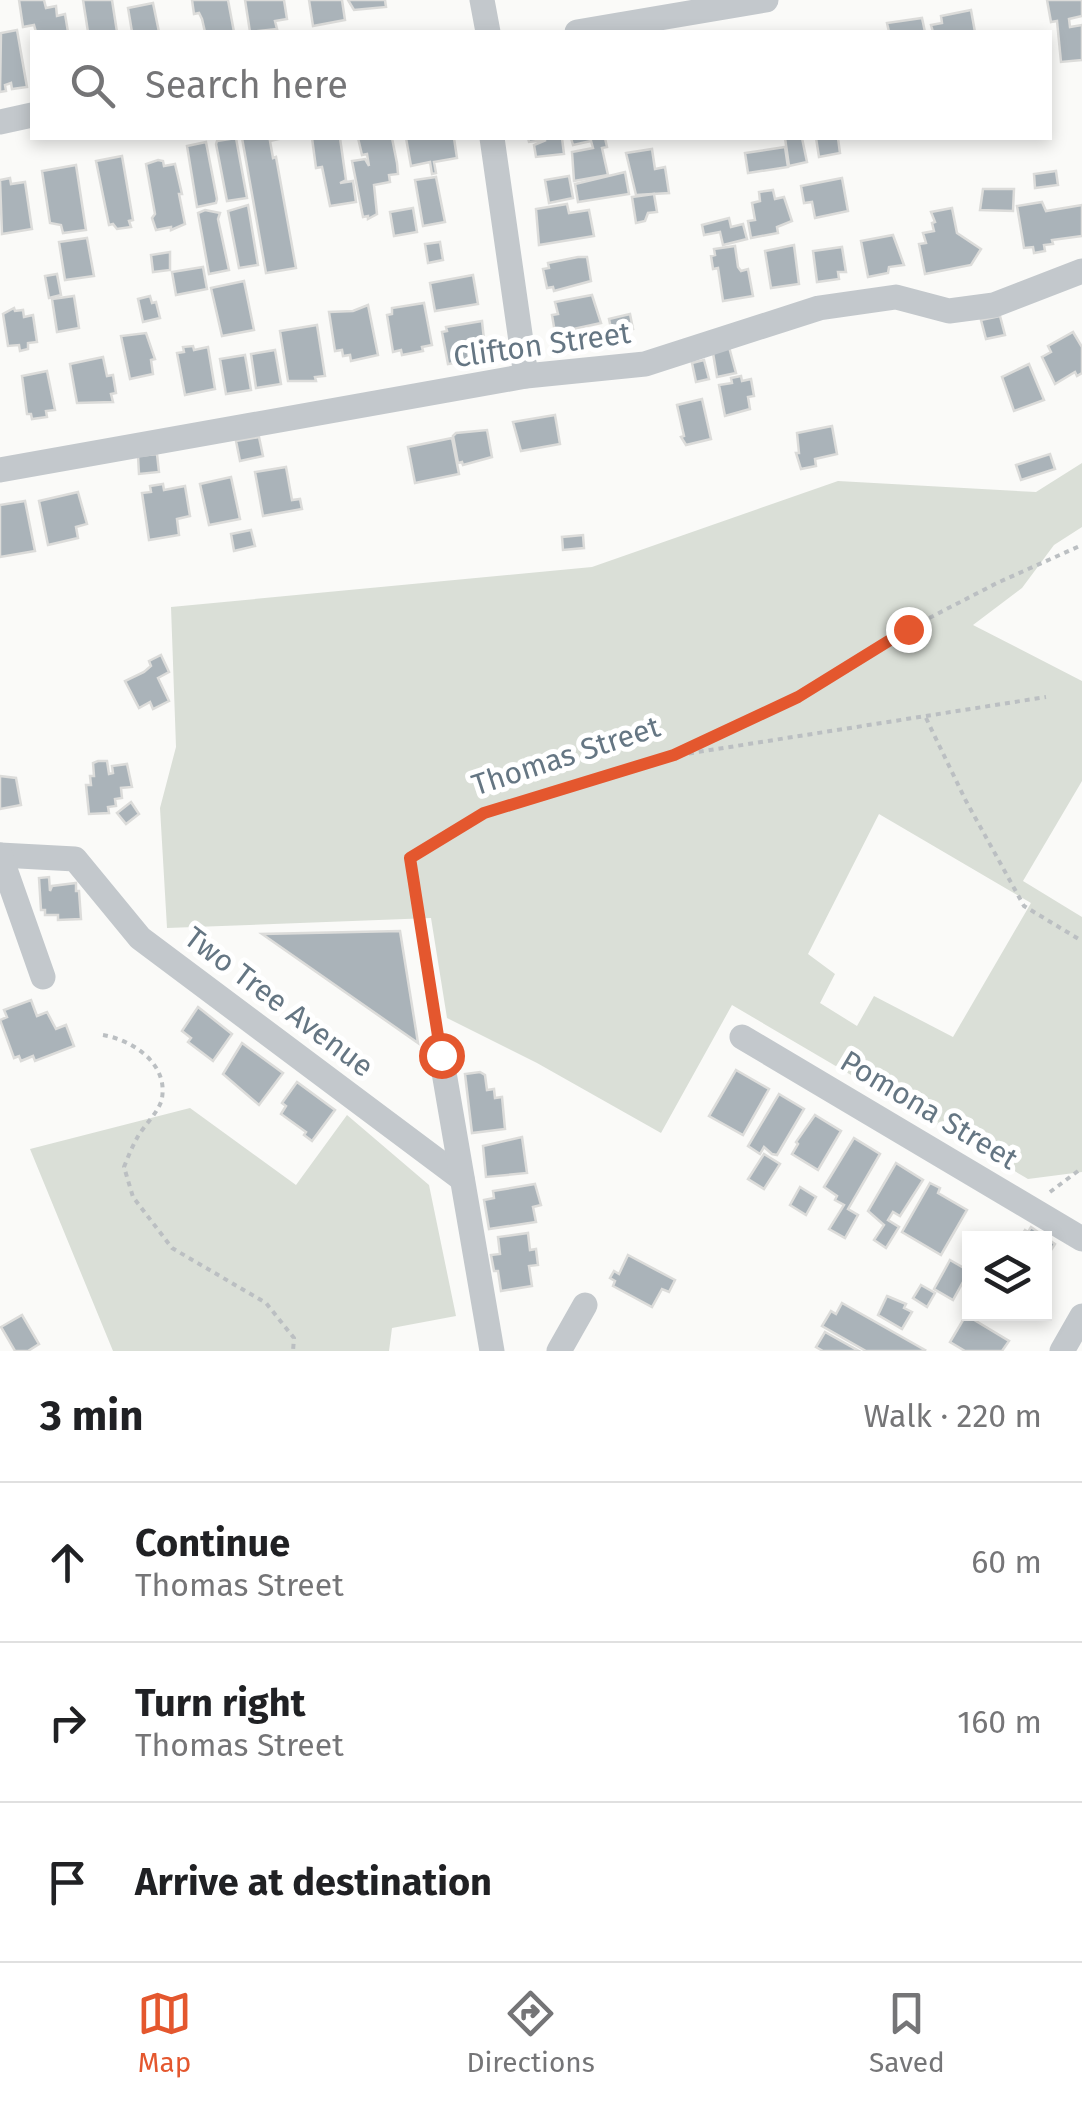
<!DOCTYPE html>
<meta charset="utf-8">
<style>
:root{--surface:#fff;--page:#f2f2f2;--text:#202124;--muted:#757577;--line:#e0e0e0;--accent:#e4572e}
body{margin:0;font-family:"Fira Sans",sans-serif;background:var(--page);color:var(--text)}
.controls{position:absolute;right:30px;bottom:30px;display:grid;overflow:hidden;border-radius:0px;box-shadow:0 5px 15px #0003}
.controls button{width:90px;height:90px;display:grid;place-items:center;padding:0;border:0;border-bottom:2px solid var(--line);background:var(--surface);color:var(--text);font:50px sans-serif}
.stop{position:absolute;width:30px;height:30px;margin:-22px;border:8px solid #e4572e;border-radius:50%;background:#fff}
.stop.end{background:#e4572e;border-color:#fff;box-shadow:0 2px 10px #0008}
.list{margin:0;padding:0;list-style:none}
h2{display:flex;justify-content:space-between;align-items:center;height:130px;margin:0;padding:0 40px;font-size:42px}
h2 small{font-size:32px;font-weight:400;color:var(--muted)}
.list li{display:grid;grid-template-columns:65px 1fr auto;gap:30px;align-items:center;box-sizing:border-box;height:160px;padding:0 40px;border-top:2px solid var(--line)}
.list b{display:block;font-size:38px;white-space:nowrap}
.list p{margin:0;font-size:32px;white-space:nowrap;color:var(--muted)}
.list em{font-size:32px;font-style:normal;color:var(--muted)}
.icon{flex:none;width:55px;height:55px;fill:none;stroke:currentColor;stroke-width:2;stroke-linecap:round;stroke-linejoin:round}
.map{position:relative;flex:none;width:1082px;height:1351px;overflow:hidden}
.search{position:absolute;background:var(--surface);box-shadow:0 5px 15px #0003;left:30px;right:30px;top:30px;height:110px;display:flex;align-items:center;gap:25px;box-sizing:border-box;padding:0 35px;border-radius:0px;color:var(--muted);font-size:38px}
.sheet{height:610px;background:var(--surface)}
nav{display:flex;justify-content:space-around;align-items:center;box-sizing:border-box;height:140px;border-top:2px solid var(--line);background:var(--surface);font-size:28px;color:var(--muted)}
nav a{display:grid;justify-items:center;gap:5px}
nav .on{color:var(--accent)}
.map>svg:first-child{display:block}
.green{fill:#dadfd7;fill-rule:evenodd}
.building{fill:#aab3b9;stroke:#dcdcda;stroke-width:2.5}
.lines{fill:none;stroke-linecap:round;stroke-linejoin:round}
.path{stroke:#bbbfc2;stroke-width:4;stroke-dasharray:5 5;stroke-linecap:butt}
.minor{stroke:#c3c8cc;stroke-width:25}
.route{stroke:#e4572e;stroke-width:12}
.labels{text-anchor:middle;stroke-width:10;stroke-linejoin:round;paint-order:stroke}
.street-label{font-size:30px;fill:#657683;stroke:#fff}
</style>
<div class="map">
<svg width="1082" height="1351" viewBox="0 0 1082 1351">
<rect width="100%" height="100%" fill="#fafaf8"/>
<!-- green -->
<g class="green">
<path d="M1082,463V527L1054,545L1022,588L973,625L1082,681V781L1023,881L1082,917V1172L1028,1179L732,1005L661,1133L537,1063L447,1018L431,918L167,928L160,808L176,747L171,607L592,567L838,481L1036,492ZM879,814L1031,903L953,1037L874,996L857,1026L820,1003L835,974L808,954Z"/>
<path d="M190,1108L296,1185L347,1115L429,1185L456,1316L392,1328L389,1351H113L30,1149Z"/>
</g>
<!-- building -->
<g class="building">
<path d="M19,0H44L46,8L56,6L57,16L65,14L68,32H36L34,25L23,27Z"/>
<path d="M83,0H112L117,32H88Z"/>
<path d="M192,0H228L234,32H205L202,19L199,13L194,14Z"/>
<path d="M245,0H284L287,19L275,21L277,29L250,32Z"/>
<path d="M309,0H342L345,20L313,26Z"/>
<path d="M348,0H385L386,7L354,10Z"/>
<path d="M1047,0H1082V16L1069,19L1070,27L1082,25V60L1061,62L1057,21L1051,22Z"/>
<path d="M153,3L159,32H132L128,8Z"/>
<path d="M971,10L975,32H933L931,25L942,23L941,16Z"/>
<path d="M922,18L925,32H889L887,23Z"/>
<path d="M17,30L27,87L12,89L11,83L5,85L6,91L0,92L1,33Z"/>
<path d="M236,138L247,198L227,201L216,144L217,141Z"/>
<path d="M242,138H283L270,141L273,158L276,157L296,268L266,273Z"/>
<path d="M312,138H340L346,180L340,183L353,181L356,202L330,206L322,167L316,168Z"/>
<path d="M358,138H392L397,163L398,174L389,175L390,182L374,185L377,214L368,219V216L363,217L352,161L365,159L369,166L367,154L362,155Z"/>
<path d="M406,138H454L457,158L434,162L436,173L432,174L430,162L411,166Z"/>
<path d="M528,138H562L564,154L536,157L534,145L546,140L529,142Z"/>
<path d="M571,138H605L607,147L602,148L608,175L574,181L572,152L593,148L591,141L573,145Z"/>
<path d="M785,138H802L807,162L789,166Z"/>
<path d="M816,138H838L840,153L819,157Z"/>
<path d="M206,142L217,199L216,203L197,207L187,146Z"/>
<path d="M785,147L788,167L748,173L745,153Z"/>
<path d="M652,149L655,169L665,167L669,193L636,195L626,153Z"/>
<path d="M122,156L133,220L129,221L131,227L117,229L113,224L109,225L96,161Z"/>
<path d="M158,160L163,161L164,166L175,164L182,194H179L185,224L171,230V227L156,230L152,218L155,214L146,164Z"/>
<path d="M76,165L86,230L63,233L61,225L50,223L42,171Z"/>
<path d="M1056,171L1058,185L1035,188L1034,174Z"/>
<path d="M625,172L629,194L578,202L575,184Z"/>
<path d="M569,176L573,198L549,203L545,180Z"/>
<path d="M436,177L445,222L423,226L415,180Z"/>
<path d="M10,178L11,184L25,182L32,229L2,234L0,180Z"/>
<path d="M842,178L848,211L815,218L812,202L804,203L801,186Z"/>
<path d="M983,189H1014L1013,211L980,210Z"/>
<path d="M773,190L775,199L784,197L792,221L777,227L778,233L751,238L748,221L755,220L752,203L760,201L759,192Z"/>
<path d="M654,194L657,212L648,213L645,221L636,223L632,197Z"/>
<path d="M1042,202L1046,211L1082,205V236L1052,240L1053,244L1044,245L1045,251L1034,253L1033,247L1024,248L1017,206Z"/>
<path d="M567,204L569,213L589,210L594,236L539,245L536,209Z"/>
<path d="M248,205L258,265L239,268L228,211Z"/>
<path d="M413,208L417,232L394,236L390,212Z"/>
<path d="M952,208L957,233L981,249L971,265L925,274L919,244L926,243L923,233L934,231L932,223L935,222L931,212Z"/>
<path d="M205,210L220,213L218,219L229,270L209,274L198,213Z"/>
<path d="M729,218L731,227L743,224L747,239L723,245L720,232L704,235L702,225Z"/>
<path d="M893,235L904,265L889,267L888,273L868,277L861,241Z"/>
<path d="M87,238L94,276L65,280L59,242Z"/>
<path d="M440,242L443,260L428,263L425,244Z"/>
<path d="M794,245L799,284L771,288L765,251Z"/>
<path d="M735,246L738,267L741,271L748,269L753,296L723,301L718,268L713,269L711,256L715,255L714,249Z"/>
<path d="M842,247L846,272H838L839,279L817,282L813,251Z"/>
<path d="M170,252V270L153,272L151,255Z"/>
<path d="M578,257H587L591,281L554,291L553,287L547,288L543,269L549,268L548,263Z"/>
<path d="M203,267L207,289L176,295L172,272Z"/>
<path d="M57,274L61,295L49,298L45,276Z"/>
<path d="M473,275L478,304L435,311L430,283Z"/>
<path d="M244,281L254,330L222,336L211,288Z"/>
<path d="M592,295L601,323L555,333L552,315L558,314L555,302Z"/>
<path d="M74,296L79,328L57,332L52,299Z"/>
<path d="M150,296L152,303L156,302L160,318L143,322L138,299Z"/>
<path d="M424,303L432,345L422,347L423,351L402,355L401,350L393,352L387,315L392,314V308Z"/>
<path d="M368,305L378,355L351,361L350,355L343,356L342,350L335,351L329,312L353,311Z"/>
<path d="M14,308L15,311L23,310L24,317L33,315L37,342L28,343V349L20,351L19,345L8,346L3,314Z"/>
<path d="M630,314L633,329L612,333L609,319Z"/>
<path d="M1000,316L1005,335L986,339L981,320Z"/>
<path d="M482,321L486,358L448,364L442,332L447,331L446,327Z"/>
<path d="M317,325L325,376L315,377L316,381H288L280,331Z"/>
<path d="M1073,332L1082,347V373L1077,376L1075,372L1055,384L1042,357L1051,352L1048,346Z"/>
<path d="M146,333L155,359L151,360L153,374L130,379L121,336Z"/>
<path d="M193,346L194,350L208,347L215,389L185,395L177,353L184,352L183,347Z"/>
<path d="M729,347L736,373L717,377L713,353Z"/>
<path d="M275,350L281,384L256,388L251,354Z"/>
<path d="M245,355L251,390L226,394L220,359Z"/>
<path d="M103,357L107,376L113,375L116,393L111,394L113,402L77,403L70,364Z"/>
<path d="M704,360L709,379L696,382L692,363Z"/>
<path d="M1029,364L1044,400L1014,411L1002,377Z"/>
<path d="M47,371L55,410L46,411L47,417L32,419L31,414H27L22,376Z"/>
<path d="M741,376L742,381L751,379L754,396L748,397L750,409L725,416L719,385L732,383L731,378Z"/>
<path d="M702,399L711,439L686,445L681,437L684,436L677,405Z"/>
<path d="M555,415L560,444L521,451L513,422Z"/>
<path d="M832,426L837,454L815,459L816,466L801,469L796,453H799L797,433Z"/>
<path d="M487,430L492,457L463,465L462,462L458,463L453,436L456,433Z"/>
<path d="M259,437L263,456L240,461L236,441Z"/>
<path d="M452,438L459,474L415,483L408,447Z"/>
<path d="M157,454L159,472L139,474L138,456Z"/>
<path d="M1050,454L1055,469L1021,480L1016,465Z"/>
<path d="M286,467L292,500L300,499L302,509L263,516L255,472Z"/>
<path d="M231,477L240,519L209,525L200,484Z"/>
<path d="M163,484L164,490L185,486L190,516L177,519L179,535L149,540L142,493L151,492L150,486Z"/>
<path d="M78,492L87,524L76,527L78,538L48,545L39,501Z"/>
<path d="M25,501L35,551L0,557V505Z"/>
<path d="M251,530L255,546L234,551L231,534Z"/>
<path d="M583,535L584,548L563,550L562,537Z"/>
<path d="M161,655L169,672L158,678L169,701L153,709L150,702L139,708L125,681L144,672L151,666L149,661Z"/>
<path d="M98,761H107L109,774L113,773L112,766L127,764L132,787L121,788L122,798L115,799L116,806L108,807L109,813L89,814L86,785H91L90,776H94L93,763Z"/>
<path d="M0,776L16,778L21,805L0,809Z"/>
<path d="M131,802L139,814L126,824L117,813Z"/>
<path d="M49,877L50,891L52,886L76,883V891H79L81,919L58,920V915H45V910H41L39,878Z"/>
<path d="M400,931L418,1043L262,934Z"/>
<path d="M31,1000L37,1016L47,1012L56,1029L66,1025L74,1046L35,1061L33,1056L21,1061L19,1056L14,1058L0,1020L7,1017L4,1010Z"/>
<path d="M198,1007L232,1034L213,1061L188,1042L191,1038L182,1031Z"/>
<path d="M242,1043L283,1073L259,1105L223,1074Z"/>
<path d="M736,1070L769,1089L743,1135L709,1116Z"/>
<path d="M480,1072L485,1075L487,1090L494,1089L495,1098L502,1097L505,1129L472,1133L465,1074Z"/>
<path d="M297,1082L335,1110L312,1141L304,1135L306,1132L281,1114L286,1106L282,1103Z"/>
<path d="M779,1094L804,1109L777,1155L772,1154L764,1147L760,1154L748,1146Z"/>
<path d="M815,1115L841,1131L818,1170L792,1154L798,1144L796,1142Z"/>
<path d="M522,1137L527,1173L486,1177L483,1146Z"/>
<path d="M854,1138L880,1154L848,1209L858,1215L845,1238L829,1229L844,1205L835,1200L837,1196L824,1187Z"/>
<path d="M764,1154L780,1164L764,1189L748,1179Z"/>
<path d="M896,1163L923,1180L900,1216L893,1212L888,1220L899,1227L886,1248L874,1240L884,1225L868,1211Z"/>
<path d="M930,1183L940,1188L938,1193L967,1210L941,1255L902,1232Z"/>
<path d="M535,1184L541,1205L533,1207L536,1222L489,1229L484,1200L494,1198L493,1191Z"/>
<path d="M800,1187L816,1197L806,1215L790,1205Z"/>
<path d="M1031,1227L1055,1244L1044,1261V1238H1020L1025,1230L1028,1232Z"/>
<path d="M528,1233L530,1250L536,1249L538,1265L529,1266L532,1286L501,1291L498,1271H494L491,1255L500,1254L498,1237Z"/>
<path d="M628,1255L675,1280L669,1292L662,1289L652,1307L613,1286L615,1281L610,1278L614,1271L619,1274Z"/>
<path d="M950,1260L969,1271L953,1300L934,1289Z"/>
<path d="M921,1285L935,1293L927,1307L913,1298Z"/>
<path d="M887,1296L906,1304L904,1308L912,1312L902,1329L878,1315Z"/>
<path d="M842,1303L925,1350L924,1351H866L822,1326L831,1311L836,1314Z"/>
<path d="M22,1315L39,1344L28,1351H15L1,1327Z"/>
<path d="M966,1315L1009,1341L1002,1351H965L950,1342Z"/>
<path d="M825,1332L859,1351H823L816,1347Z"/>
</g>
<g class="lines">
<!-- path -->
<g class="path">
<path d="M926,718L966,801L1024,906L1082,941"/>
<path d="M679,755L1046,697"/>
<path d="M437,1030L410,857L483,813L674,755L797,697L908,629L997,583L1082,545"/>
<path d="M103,1035C132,1040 168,1063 162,1098C160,1111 144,1125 137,1138C132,1147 128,1157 124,1167L133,1197L172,1248L266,1303L294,1338L293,1351"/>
<path d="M1050,1192L1082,1168"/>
</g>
<!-- minor -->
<g class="minor">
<path d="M482,0L488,32"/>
<path d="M577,32L766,0"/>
<path d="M0,122L32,115"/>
<path d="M492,138L526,376"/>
<path d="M0,470L526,376L645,364L819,308L896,297L949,311L994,305L1082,271"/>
<path d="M0,855L75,859L140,938L462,1179"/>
<path d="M0,855L43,977"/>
<path d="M742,1037L1082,1239"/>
<path d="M441,1055L492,1351"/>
<path d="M559,1351L585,1305"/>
<path d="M1062,1351L1082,1316"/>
</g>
</g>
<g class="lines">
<!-- route -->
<path class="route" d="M441,1055L410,858L484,813L674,755L798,697L908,629"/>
</g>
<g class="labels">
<!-- street labels -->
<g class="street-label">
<text transform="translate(542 345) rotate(-8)" y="10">Clifton Street</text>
<text transform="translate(566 756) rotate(-18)" y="10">Thomas Street</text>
<text transform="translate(279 1002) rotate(37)" y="10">Two Tree Avenue</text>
<text transform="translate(929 1110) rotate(31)" y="10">Pomona Street</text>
</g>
</g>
</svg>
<div class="controls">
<button><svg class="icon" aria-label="layers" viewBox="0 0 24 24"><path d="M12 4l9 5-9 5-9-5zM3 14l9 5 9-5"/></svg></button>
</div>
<div class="stop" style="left:441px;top:1055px"></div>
<div class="stop end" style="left:908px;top:629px"></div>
<div class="search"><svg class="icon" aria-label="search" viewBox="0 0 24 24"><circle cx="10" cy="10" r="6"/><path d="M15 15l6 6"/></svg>Search here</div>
</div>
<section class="sheet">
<h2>3 min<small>Walk · 220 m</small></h2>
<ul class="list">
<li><svg class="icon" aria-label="ahead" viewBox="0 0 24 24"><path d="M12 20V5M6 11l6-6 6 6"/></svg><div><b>Continue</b><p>Thomas Street</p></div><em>60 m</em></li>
<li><svg class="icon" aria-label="right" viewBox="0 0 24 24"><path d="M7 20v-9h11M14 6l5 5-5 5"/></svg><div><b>Turn right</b><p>Thomas Street</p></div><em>160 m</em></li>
<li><svg class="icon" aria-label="arrive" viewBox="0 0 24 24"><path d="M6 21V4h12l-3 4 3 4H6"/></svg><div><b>Arrive at destination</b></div></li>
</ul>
</section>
<nav>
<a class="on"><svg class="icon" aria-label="map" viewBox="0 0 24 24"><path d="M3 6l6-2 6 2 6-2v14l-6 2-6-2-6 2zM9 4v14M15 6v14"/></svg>Map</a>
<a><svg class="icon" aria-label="directions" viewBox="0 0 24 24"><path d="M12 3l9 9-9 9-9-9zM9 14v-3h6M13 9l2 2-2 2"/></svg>Directions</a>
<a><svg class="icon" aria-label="saved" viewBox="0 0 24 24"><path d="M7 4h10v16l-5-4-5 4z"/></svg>Saved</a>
</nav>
